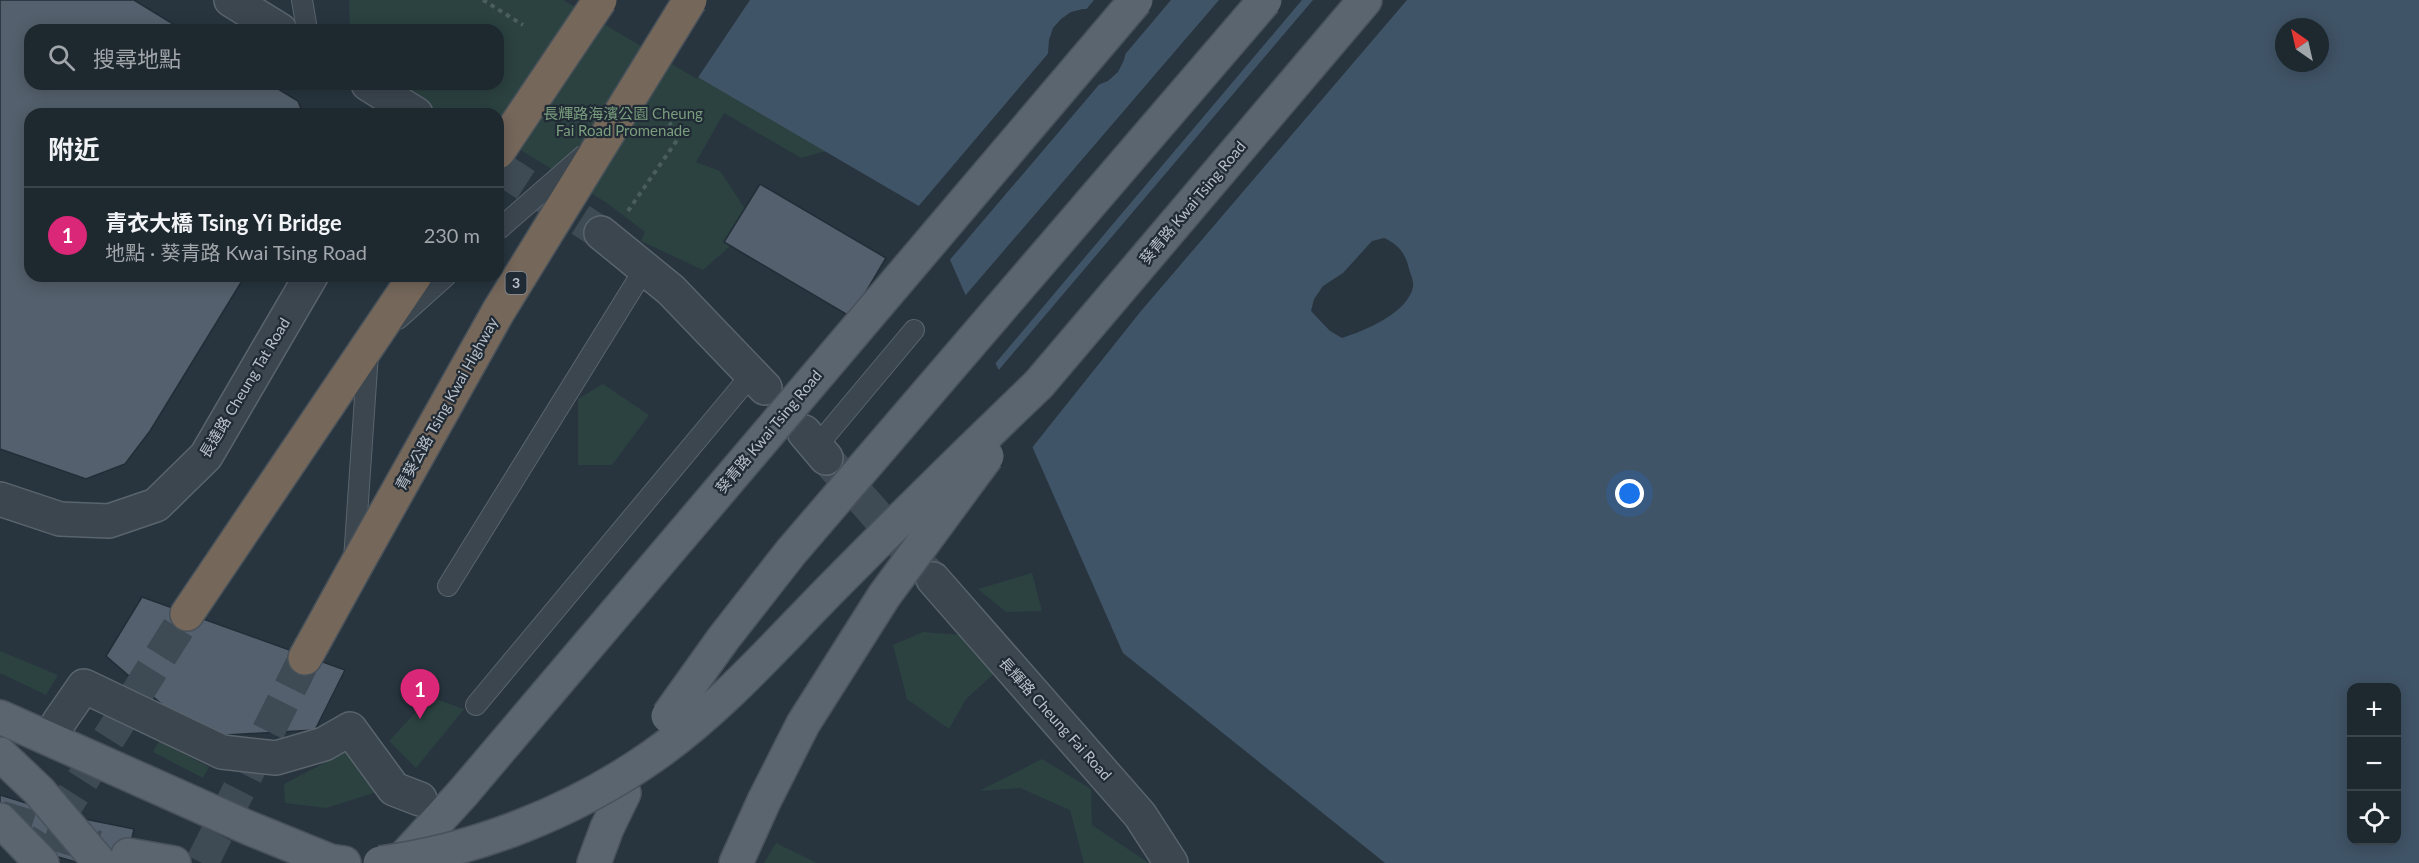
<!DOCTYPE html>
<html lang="zh-TW">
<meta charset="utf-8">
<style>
:root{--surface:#1e282f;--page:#263037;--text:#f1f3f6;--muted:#a1a6aa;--line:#3c444b;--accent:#db2777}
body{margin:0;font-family:Lato,"Noto Sans TC",sans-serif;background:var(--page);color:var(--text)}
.controls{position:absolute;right:18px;bottom:18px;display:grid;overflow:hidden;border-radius:12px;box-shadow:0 3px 15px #0003}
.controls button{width:54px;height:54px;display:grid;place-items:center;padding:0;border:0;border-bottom:2px solid var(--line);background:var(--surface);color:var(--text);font:30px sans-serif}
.compass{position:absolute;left:2275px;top:18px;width:54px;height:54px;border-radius:50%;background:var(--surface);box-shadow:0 3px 15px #0003;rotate:326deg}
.you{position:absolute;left:1630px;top:494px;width:21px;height:21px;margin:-15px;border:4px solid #fff;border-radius:50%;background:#1a73e8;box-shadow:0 0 0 9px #1a73e833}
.badge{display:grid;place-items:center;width:39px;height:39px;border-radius:50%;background:var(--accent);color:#fff;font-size:20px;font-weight:700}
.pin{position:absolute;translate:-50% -50px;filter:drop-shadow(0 2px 3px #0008)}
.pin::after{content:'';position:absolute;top:32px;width:21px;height:18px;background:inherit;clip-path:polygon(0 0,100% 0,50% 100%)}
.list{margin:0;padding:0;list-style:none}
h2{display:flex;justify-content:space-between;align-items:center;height:78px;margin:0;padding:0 24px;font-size:26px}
h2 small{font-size:20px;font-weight:400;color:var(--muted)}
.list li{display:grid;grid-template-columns:39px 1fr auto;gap:18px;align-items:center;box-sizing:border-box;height:96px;padding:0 24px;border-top:2px solid var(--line)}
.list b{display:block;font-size:22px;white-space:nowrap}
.list p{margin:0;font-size:20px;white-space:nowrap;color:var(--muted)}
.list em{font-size:20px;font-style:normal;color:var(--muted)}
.icon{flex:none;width:33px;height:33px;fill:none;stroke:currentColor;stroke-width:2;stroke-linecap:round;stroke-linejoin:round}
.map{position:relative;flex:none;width:2419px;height:863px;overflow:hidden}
.search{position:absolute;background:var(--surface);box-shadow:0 3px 15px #0003;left:24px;top:24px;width:480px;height:66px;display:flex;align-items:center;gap:15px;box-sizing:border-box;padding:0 21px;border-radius:18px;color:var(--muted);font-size:22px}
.panel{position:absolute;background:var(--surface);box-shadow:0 3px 15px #0003;left:24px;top:108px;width:480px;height:174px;border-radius:18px}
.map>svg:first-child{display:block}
.green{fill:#2b4241}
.water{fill:#405467;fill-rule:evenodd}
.pier{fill:#28353f}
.building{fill:#54606d;stroke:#232d37;stroke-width:1.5}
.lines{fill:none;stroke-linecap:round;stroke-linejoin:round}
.street-tunnel{stroke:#3e4a54;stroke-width:33;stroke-dasharray:33 16;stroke-linecap:butt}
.primary-tunnel{stroke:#3e4a54;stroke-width:33;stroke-dasharray:33 16;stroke-linecap:butt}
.highway-tunnel{stroke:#3e4a54;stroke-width:33;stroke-dasharray:33 16;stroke-linecap:butt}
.lane-casing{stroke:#5a646d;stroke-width:22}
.street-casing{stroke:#5a646d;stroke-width:36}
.primary-casing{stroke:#49525c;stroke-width:36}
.highway-casing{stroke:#47515a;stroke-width:36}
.path{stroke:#4a5e5e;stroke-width:4;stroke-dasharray:4.5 4.5;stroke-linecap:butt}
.lane{stroke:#3c464f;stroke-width:20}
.street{stroke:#3c464f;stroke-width:33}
.primary{stroke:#5a656f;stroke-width:33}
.highway{stroke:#75675a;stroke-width:33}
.lane-bridge-casing{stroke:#5a646d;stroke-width:22;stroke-linecap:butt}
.primary-bridge-casing{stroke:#49525c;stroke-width:36;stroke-linecap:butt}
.highway-bridge-casing{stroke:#47515a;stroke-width:36;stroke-linecap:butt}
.lane-bridge{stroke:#3c464f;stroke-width:20}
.primary-bridge{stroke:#5a656f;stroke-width:33}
.highway-bridge{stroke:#75675a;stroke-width:33}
.labels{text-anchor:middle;stroke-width:4.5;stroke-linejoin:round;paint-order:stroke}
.shield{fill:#212b35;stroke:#8b949d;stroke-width:1.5}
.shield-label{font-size:14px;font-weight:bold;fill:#b9c1ca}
.park-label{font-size:15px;fill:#799d7d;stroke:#212b35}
.street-label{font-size:15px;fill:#b9c1ca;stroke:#212b35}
</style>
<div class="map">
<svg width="2419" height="863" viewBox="0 0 2419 863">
<rect width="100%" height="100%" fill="#28353f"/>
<!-- green -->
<g class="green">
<path d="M349,0H566L826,151L801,158L724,113L696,162L720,171L755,224L703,270L641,241L645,232L607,203L498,136V114H377L366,84H498V30H350Z"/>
<path d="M603,384L649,415L612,465H578V399Z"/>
<path d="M1032,573L1042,611L1006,612L978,589Z"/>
<path d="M923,632L976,636L999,669L966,699L949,729L907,699L893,645Z"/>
<path d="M0,651L58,675L46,695L0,673Z"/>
<path d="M430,697L464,709L416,768L389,741Z"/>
<path d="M159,741L209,767L203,778L153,752Z"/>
<path d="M347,751L377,792L326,808L285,803L284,784Z"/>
<path d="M1042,759L1091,789L1092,825L1149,863H1084L1070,810L1020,788L979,791Z"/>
<path d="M776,843L817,863H764Z"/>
</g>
<!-- water -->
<path class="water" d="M566,0H2419V863H1385L1123,653L929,212ZM1083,9H1095L1124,34L1127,47L1124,60L1118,72L1108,81L1095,86L1059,75L1052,64L1048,52L1049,40L1053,28L1061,19L1071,12ZM2284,27H2320V63H2284ZM1384,238C1398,244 1406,254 1409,269C1411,275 1414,282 1413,287C1408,313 1364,331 1342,338L1330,331L1311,311L1314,299L1323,286L1343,273L1372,241ZM2352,688H2396V840H2352Z"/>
<!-- pier -->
<g class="pier">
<path d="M563,0H750L697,79Z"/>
<path d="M1094,0H1171L1122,58L1124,47L1122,35L1105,16L1095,12H1084Z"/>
<path d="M1219,0H1302L994,365L964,297Z"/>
<path d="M1313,0H1407L1141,311L1031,449L997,372Z"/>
<path d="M1051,50L1054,63L1061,73L1083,83H1095L1103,80L948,262L927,214L917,208Z"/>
</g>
<!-- building -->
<g class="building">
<path d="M0,0H134L183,30H30V84H270L298,101L303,114H30V276H245L150,431L125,464L86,479L0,449Z"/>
<path d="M760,184L886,258L851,317L724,242Z"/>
<path d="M142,597L345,670L315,730L226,735L173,714L106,656Z"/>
<path d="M0,795L65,815L134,829L126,863H79L0,840Z"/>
</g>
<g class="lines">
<!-- street-tunnel -->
<g class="street-tunnel">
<path d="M498,167L601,233"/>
<path d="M826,458L932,578"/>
</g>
<!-- primary-tunnel -->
<path class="primary-tunnel" d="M0,817L97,847"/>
<!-- highway-tunnel -->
<g class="highway-tunnel">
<path d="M30,863L187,614"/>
<path d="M202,863L305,658"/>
</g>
<!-- lane casing -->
<g class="lane-casing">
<g id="lane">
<path d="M302,0L307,30"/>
<path d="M398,319L446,276"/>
<path d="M816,447L914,330"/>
<path d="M354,560L368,353"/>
<path d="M448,586L645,268"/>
<path d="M476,705L752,374"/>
</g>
</g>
<!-- street casing -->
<g class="street-casing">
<g id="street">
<path d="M231,0L280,30"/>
<path d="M368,84L416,114"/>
<path d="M601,233L671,290L765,388"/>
<path d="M804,432L826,458"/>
<path d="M0,499L60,519L109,521L156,505L206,456L311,276"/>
<path d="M933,579L1140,815L1171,863"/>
<path d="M50,738L59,722L84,686L222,752L276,758L324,744L350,729L394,789L420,799"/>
</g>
</g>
<!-- primary casing -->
<g class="primary-casing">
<g id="primary">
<path d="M1039,384L1365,0"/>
<path d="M0,717L249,828L330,861L344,863"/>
<path d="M0,754L39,791L100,863"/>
<path d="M0,820L42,863"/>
<path d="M128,855L174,863"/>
<path d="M399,863L462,794"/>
<path d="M594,863L607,828L624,793"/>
<path d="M736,863L764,801L803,724L884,596"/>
</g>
</g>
<!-- highway casing -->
<g class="highway-casing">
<g id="highway">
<path d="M187,614L415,276"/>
<path d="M305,658L353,571"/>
</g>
</g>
<!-- path -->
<g class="path">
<path d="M483,0L523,25"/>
<path d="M628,211L682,133L669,123"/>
</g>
<!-- lane -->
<use href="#lane" class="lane"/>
<!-- street -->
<use href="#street" class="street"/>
<!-- primary -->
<use href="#primary" class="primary"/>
<!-- highway -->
<use href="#highway" class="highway"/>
<!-- lane-bridge casing -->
<g class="lane-bridge-casing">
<path id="lane-bridge" d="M498,230L585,154"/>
</g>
<!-- primary-bridge casing -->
<g class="primary-bridge-casing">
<g id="primary-bridge">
<path d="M884,596L987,456"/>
<path d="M668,716L723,639L791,552L1265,0"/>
<path d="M462,794L1136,0"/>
<path d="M380,863C477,850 573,812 653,756C719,710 773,648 829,591C898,521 968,452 1039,384"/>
</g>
</g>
<!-- highway-bridge casing -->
<g class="highway-bridge-casing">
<g id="highway-bridge">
<path d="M498,152L600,0"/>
<path d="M353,571L498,312L690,0"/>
</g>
</g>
<!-- lane-bridge -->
<use href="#lane-bridge" class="lane-bridge"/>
<!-- primary-bridge -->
<use href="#primary-bridge" class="primary-bridge"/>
<!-- highway-bridge -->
<use href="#highway-bridge" class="highway-bridge"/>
</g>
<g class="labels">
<!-- shield labels -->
<rect class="shield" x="505.5" y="272" width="21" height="22" rx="4.5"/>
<g class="shield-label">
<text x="516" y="288">3</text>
</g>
<!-- park labels -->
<g class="park-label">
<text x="623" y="119">長輝路海濱公園 Cheung<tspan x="623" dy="17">Fai Road Promenade</tspan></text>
</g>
<!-- street labels -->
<g class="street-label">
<text transform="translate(1193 203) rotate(-50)" y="5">葵青路 Kwai Tsing Road</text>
<text transform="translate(245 388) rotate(-59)" y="5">長達路 Cheung Tat Road</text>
<text transform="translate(447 404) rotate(-61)" y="5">青葵公路 Tsing Kwai Highway</text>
<text transform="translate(769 432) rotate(-50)" y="5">葵青路 Kwai Tsing Road</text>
<text transform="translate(1055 719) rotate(48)" y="5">長輝路 Cheung Fai Road</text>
</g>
</g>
</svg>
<div class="controls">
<button>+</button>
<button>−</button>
<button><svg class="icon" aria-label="locate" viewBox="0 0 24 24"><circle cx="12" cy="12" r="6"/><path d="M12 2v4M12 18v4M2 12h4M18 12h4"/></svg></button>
</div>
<svg class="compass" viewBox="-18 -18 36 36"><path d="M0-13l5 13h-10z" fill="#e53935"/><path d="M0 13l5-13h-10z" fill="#a1a6aa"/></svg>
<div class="you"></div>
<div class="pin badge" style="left:420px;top:719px">1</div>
<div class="search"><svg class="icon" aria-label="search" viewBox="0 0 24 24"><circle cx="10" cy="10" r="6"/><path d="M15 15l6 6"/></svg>搜尋地點</div>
<section class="panel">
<h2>附近<small></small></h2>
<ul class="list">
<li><span class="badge">1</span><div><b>青衣大橋 Tsing Yi Bridge</b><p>地點 · 葵青路 Kwai Tsing Road</p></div><em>230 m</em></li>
</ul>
</section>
</div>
